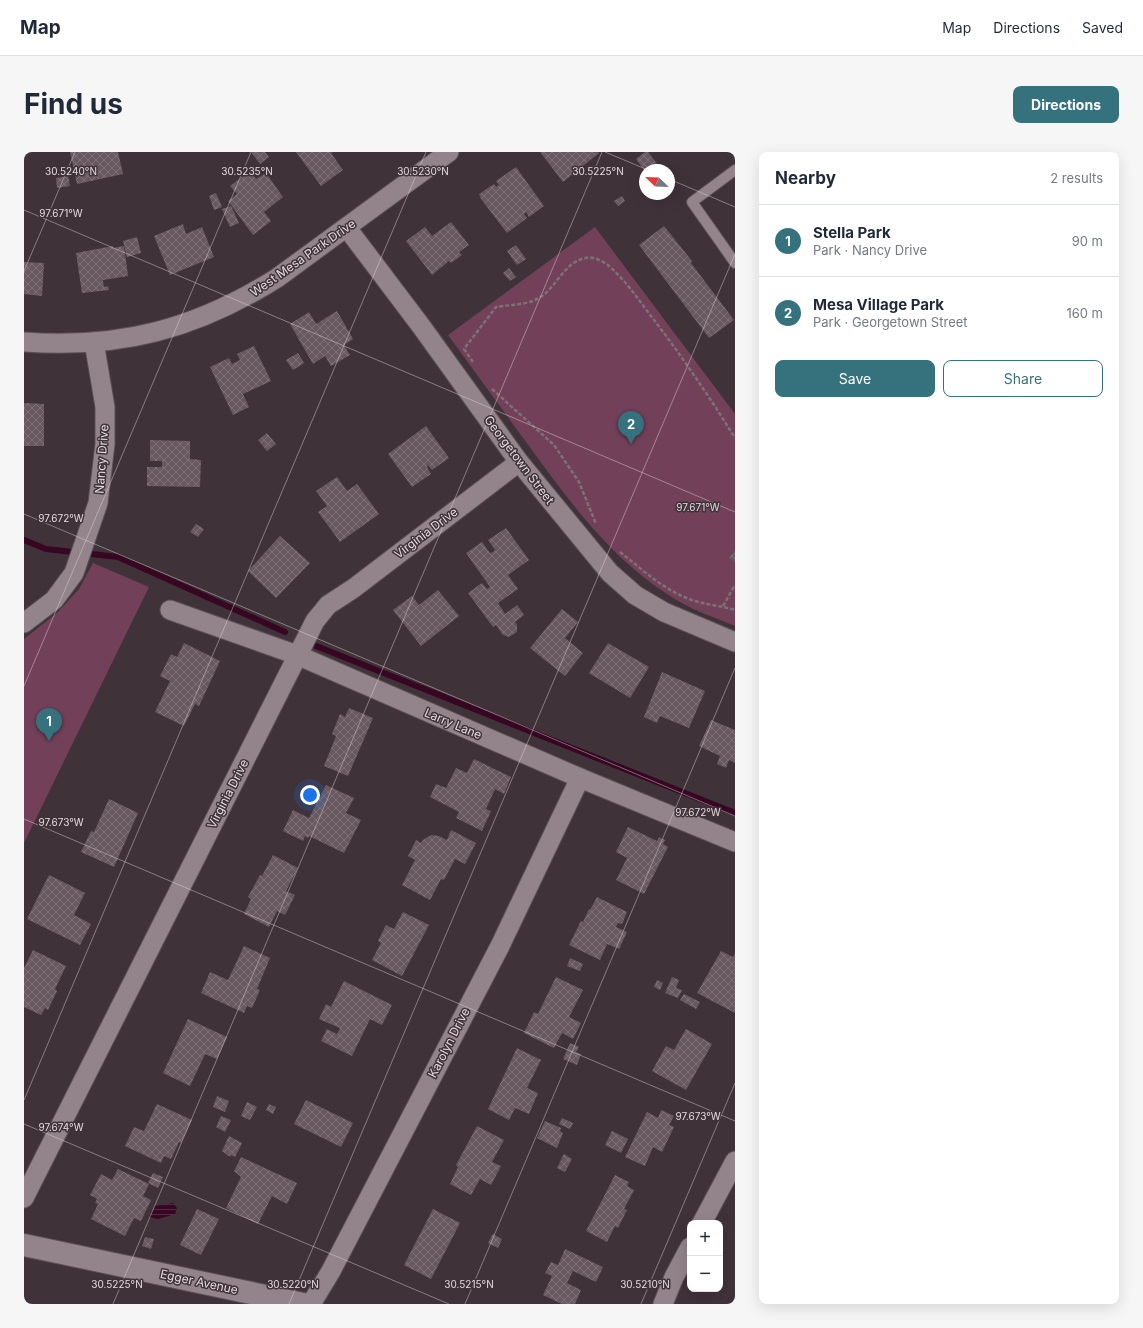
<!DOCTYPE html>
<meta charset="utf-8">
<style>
:root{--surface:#fff;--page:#f6f6f7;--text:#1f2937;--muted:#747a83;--line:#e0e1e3;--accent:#36727d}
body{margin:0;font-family:Inter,sans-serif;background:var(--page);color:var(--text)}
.controls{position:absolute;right:12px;bottom:12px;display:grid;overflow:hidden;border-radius:8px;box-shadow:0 4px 16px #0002}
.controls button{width:36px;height:36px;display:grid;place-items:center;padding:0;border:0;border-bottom:1px solid var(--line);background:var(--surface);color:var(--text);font:20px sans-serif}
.compass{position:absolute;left:615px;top:12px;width:36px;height:36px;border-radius:50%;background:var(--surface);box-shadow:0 4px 16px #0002;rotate:293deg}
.you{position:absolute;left:286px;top:643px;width:14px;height:14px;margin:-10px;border:3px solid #fff;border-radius:50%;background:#1a73e8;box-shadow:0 0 0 6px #1a73e833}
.badge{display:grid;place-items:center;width:26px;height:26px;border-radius:50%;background:var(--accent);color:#fff;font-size:13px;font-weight:700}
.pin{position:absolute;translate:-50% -33px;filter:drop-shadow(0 1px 2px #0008)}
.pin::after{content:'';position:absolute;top:21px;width:14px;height:12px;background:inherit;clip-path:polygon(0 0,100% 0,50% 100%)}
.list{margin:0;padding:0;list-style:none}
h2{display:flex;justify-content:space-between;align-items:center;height:52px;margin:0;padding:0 16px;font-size:17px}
h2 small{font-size:13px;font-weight:400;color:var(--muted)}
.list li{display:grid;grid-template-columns:26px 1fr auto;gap:12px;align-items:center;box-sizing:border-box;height:72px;padding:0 16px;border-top:1px solid var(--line)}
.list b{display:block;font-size:15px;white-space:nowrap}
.list p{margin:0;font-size:13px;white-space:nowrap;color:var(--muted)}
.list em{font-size:13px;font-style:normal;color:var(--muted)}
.actions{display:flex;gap:8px;padding:12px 16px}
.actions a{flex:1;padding:9px 0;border:1px solid var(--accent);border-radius:8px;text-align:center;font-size:14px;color:var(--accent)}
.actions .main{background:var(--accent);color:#fff}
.map{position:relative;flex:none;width:711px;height:1152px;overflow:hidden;border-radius:8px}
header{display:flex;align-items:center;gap:24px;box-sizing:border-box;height:56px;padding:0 20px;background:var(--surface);border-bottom:1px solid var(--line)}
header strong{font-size:19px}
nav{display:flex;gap:22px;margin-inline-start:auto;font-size:14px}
.intro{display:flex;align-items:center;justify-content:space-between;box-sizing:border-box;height:96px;padding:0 24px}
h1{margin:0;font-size:28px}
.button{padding:10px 18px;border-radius:8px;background:var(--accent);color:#fff;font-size:14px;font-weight:700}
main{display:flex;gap:24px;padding:0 24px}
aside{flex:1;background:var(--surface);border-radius:8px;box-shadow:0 4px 16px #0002}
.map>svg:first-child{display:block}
.green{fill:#734059}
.water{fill:url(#water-rules)}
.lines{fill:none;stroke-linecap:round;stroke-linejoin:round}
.stream{stroke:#360622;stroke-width:6}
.building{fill:url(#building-cross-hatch)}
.service-casing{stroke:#5b5054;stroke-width:12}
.minor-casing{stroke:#5b5054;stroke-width:21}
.tertiary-casing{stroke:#5b5054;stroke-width:24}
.path{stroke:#7d7176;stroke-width:2.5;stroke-dasharray:4 2;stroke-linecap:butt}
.service{stroke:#93848b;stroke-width:10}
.minor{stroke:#93848b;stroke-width:19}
.tertiary{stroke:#93848b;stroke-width:22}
.ticks{fill:none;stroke:#e3dade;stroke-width:1;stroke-opacity:0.45}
.labels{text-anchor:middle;stroke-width:3;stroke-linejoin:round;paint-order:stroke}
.street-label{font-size:12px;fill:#e3dade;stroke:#3f3238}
.ticks-label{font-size:10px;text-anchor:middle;fill:#e3dade;stroke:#3f3238;stroke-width:3;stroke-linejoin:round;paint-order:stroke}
</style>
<header>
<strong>Map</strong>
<nav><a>Map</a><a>Directions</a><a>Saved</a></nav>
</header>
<div class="intro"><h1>Find us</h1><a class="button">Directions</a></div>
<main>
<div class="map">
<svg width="711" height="1152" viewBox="0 0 711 1152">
<defs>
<pattern id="water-rules" width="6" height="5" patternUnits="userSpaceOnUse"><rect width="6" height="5" fill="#360622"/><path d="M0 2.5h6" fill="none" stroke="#532a42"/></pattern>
<pattern id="building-cross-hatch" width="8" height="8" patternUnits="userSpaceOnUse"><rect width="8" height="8" fill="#685960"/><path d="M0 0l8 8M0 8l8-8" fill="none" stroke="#7d7076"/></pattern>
</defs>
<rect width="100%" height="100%" fill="#3f3238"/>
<!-- green -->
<g class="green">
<path d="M571,75L711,262V474C693,466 675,461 658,451C592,414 548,353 505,294C478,257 451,220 424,183Z"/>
<path d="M69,411L125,435L0,691V487L34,460L55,437Z"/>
</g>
<!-- water -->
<path class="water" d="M149,1051L153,1056L151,1062L134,1067L125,1065L131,1054Z"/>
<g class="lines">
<!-- stream -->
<g class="stream">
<path d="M0,388L22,397L94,405L261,480"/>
<path d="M292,494L711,661"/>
</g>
</g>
<!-- building -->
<g class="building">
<path d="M46,0H94L99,22L53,32Z"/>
<path d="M227,0H241L245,5L236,12Z"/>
<path d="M272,0H309L307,1L319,18L297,34Z"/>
<path d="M516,0H574L575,1L539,30Z"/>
<path d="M621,0H624L635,14L629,18H620L612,7Z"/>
<path d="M492,15L520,54L505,65L502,60L500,62L503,66L483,81L457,47L455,42L470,32L472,35L475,33L472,29Z"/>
<path d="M226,19L232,27L242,21L259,45L240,60L247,69L229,83L204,49L213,42L206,34Z"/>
<path d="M44,24L46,34L33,36L32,26Z"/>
<path d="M192,41L198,55L190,58L185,44Z"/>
<path d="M598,44L601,49L594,54L590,49Z"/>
<path d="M207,54L215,71L206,75L198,57Z"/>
<path d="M427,70L445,93L435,100L438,103L427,111L425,109L408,123L382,89L401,75L408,84Z"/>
<path d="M159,72L162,82L178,75L190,105L146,123L130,84Z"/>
<path d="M640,74L668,109L667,111L710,168L685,186L615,93Z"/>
<path d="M113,85L117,101L103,105L99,89Z"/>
<path d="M492,93L502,107L493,113L483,99Z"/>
<path d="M89,94V96L100,94L104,124L79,128L80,135L84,134L85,138L58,141L52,101Z"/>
<path d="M0,110L20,111L18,144L0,142Z"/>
<path d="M485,116L492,125L486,129L479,121Z"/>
<path d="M313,159L329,187L320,193L326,203L307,214L301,204L289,212L266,172L285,160L292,172Z"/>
<path d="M230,194L247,229L219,242L225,255L209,263L186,215L205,206L208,212L216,208L213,202Z"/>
<path d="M274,201L280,211L269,218L262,208Z"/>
<path d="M0,251L20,252V294H0Z"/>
<path d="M402,274L425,306L408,318L404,313L403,315L407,322L388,335L364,302Z"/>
<path d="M243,281L252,292L243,299L234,288Z"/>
<path d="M126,288L166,289V307L177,308L176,335L123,334V315H138V309H126Z"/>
<path d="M313,325L323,339L333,332L355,362L316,390L294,360L303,354L292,339Z"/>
<path d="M172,372L180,377L174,385L166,380Z"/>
<path d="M482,376L505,408L484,423L494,437L474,451L481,462L493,453L500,463L491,470L493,473V480L485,485L479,483L472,473L469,475L444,441L458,431L463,437L466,435L442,401L458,390L466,401L469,400L471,398L464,388Z"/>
<path d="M256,384L286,411L252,446L224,419Z"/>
<path d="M711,398V410L705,406Z"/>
<path d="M414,438L435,464L397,494L369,458L388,444L395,453Z"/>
<path d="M538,457L554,470L541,486L559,501L541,524L506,496Z"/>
<path d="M160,491L196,509L175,554L171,552L160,574L131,560L146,529L136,524L147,502L153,505Z"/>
<path d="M584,491L625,515L606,546L565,521Z"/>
<path d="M638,520L681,539L665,576L636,564L633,571L620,565Z"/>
<path d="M325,556L349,566L324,624L300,614L312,584L308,582L316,562L321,565Z"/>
<path d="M687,568L711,578V611L705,608L702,616L693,612L696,604L675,594Z"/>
<path d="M450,607L487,625L480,642L471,637L462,657L467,659L458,679L432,666L435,660L406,645L412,632L422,636L432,616L443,621Z"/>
<path d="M302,633L330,646L322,661L337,668L320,701L285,684L284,686L281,684L279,689L259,679L269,658L285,666Z"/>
<path d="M85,647L114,661L90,715L57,700L67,679L70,680Z"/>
<path d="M604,675L633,689L635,685L641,688L639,692L644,695L620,742L592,728L603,706L592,700Z"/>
<path d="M427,678L452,691L441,712L431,707L420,728L417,727L406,748L378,733L391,708L384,704L392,688L397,691L399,688L407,683L415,684L423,688Z"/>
<path d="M249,703L274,716L262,739L271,743L261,763L253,759L245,775L220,762L227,747L224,745L236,723L238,724Z"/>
<path d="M25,723L61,741L50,763L67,772L56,793L3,767Z"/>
<path d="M573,745L603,760L598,772L594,771L592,775L603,780L595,797L583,792L576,808L545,793L557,769L559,770L565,757L566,758Z"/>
<path d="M379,760L405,773L378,824L348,808L357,791L354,789L362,773L370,777Z"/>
<path d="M220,794L246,806L233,837L236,838L228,856L223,854L220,861L177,841L186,820L204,828Z"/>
<path d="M9,798L42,814L31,837L33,839L24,858L21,856L17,863L0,855V816Z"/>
<path d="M697,799L709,805L711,801V861L673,841Z"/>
<path d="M546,806L559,812L556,819L543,814Z"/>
<path d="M532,825L559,838L545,865L557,871L549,887L538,881L530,896L500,881L510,860L514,862Z"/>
<path d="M648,825L655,828L652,836L658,838L654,846L641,841Z"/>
<path d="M633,828L639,831L636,838L630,835Z"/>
<path d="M320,829L368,853L358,873L346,867L328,904L297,889L303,877L313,882L316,876L295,867L302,852L307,855Z"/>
<path d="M660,842L676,850L672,857L656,848Z"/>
<path d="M164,867L203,885L193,907L181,902L166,934L139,921Z"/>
<path d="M662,877L688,892L662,938L628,919L642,894L650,898Z"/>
<path d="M546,891L555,895L552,900L557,902L553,913L539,907Z"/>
<path d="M493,896L517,908L503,936L514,941L505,962L491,956L485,968L464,957Z"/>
<path d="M193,944L205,949L201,960L189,955Z"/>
<path d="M282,948L329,971L317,995L270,972Z"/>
<path d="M223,950L233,955L226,968L217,964Z"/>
<path d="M133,952L168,968L157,991L155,990L147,1007L140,1004L137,1011L101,994L110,975L120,979Z"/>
<path d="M245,952L252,955L249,962L242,958Z"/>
<path d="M637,958L650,964L645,973L650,975L638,1000L629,995L621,1014L601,1005L623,960L634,966Z"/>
<path d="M197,964L207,968L201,980L192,975Z"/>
<path d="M538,966L549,971L546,977L535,972Z"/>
<path d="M521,969L537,976L536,979L539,981L533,996L513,986Z"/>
<path d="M453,974L480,988L468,1010L477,1014L467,1033L456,1027L447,1043L426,1032L434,1015L432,1013Z"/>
<path d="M588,979L604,987L597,1001L581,993Z"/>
<path d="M205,984L218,991L211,1005L207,1003L206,1005L198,999Z"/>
<path d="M540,1002L548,1007L541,1020L533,1016Z"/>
<path d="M217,1005L273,1031L263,1052L248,1044L234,1072L202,1056L217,1025L210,1019Z"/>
<path d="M94,1017L125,1032L119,1044L127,1048L117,1069L110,1066L101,1084L67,1067L74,1052L71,1051L73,1047L66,1043L77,1022L88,1028Z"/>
<path d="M129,1021L139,1025L134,1036L124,1031Z"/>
<path d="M591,1023L605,1030L603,1034L610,1038L600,1057L603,1058L594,1076L591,1074L583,1090L562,1079Z"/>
<path d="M173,1057L195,1067L177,1103L156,1093Z"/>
<path d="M409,1057L436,1071L407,1127L380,1113Z"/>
<path d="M469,1082L478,1087L474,1096L464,1091Z"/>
<path d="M121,1085L130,1087L127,1097L118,1094Z"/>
<path d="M541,1097L579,1115L572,1130L549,1119L543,1131L557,1138L551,1152H538L519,1143L528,1124L521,1121L527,1110L534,1113Z"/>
</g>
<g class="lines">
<!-- service casing -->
<g class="service-casing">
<path id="service" d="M711,18L668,50L711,111"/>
</g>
<!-- minor casing -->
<g class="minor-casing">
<g id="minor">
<path d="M323,76L397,174L495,310L586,421L611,443L640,460L711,490"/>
<path d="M0,190C96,197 172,177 253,126L425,0"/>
<path d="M146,458L273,503L556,626L711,690"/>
<path d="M0,471L30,448L50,421L74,351L81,292V255L70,190"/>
<path d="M0,1046L291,469L304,453L330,436L495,310"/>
<path d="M678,1071L711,1009"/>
<path d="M287,1152L307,1119L476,794L556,626"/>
<path d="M639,1152L650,1125L666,1095"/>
</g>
</g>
<!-- tertiary casing -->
<g class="tertiary-casing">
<path id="tertiary" d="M0,1093L279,1152"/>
</g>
<!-- path -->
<g class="path">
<path d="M449,210L440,197L472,155C484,153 500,153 511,148C532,139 538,111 561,106C569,104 580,109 586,115C602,129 614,147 627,164C657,203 685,244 711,286"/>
<path d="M468,237L530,293L555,330L572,372"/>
<path d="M596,400C620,419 642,440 671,449C684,453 698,454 711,458"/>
<path d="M699,454L711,433"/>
</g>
<!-- service -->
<use href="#service" class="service"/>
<!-- minor -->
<use href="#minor" class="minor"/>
<!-- tertiary -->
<use href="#tertiary" class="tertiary"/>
</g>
<!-- ticks -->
<path class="ticks" d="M581,0L624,18M645,27L711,55M0,58L711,360M0,119L51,0M0,362L711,664M0,534L227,0M0,667L711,969M0,948L402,0M0,972L425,1152M89,1152L578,0M265,1152L711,102M441,1152L711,516M617,1152L711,931"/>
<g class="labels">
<!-- street labels -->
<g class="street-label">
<text transform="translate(279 106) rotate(-35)" y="4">West Mesa Park Drive</text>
<text transform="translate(78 307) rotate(-86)" y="4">Nancy Drive</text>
<text transform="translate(495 308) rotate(53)" y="4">Georgetown Street</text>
<text transform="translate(402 381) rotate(-37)" y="4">Virginia Drive</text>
<text transform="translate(429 572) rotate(23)" y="4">Larry Lane</text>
<text transform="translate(204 642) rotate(-63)" y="4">Virginia Drive</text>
<text transform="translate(425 891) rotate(-63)" y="4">Karolyn Drive</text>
<text transform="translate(175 1130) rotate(12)" y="4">Egger Avenue</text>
</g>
</g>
<g class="ticks-label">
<text x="223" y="23">30.5235°N</text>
<text x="574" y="23">30.5225°N</text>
<text x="47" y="23">30.5240°N</text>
<text x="399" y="23">30.5230°N</text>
<text x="37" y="65">97.671°W</text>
<text x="674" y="359">97.671°W</text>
<text x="37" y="370">97.672°W</text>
<text x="674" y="664">97.672°W</text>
<text x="37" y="674">97.673°W</text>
<text x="674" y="968">97.673°W</text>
<text x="37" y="979">97.674°W</text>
<text x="93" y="1136">30.5225°N</text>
<text x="269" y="1136">30.5220°N</text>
<text x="445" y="1136">30.5215°N</text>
<text x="621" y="1136">30.5210°N</text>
</g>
</svg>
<div class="controls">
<button>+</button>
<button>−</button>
</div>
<svg class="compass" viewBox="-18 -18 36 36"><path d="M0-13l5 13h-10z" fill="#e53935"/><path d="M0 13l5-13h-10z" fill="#747a83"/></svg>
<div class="you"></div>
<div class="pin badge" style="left:25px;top:589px">1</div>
<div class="pin badge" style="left:607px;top:292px">2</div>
</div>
<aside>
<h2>Nearby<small>2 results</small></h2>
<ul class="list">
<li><span class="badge">1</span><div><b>Stella Park</b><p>Park · Nancy Drive</p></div><em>90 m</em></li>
<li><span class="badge">2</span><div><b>Mesa Village Park</b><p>Park · Georgetown Street</p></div><em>160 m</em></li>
</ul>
<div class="actions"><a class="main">Save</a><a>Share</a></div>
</aside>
</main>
